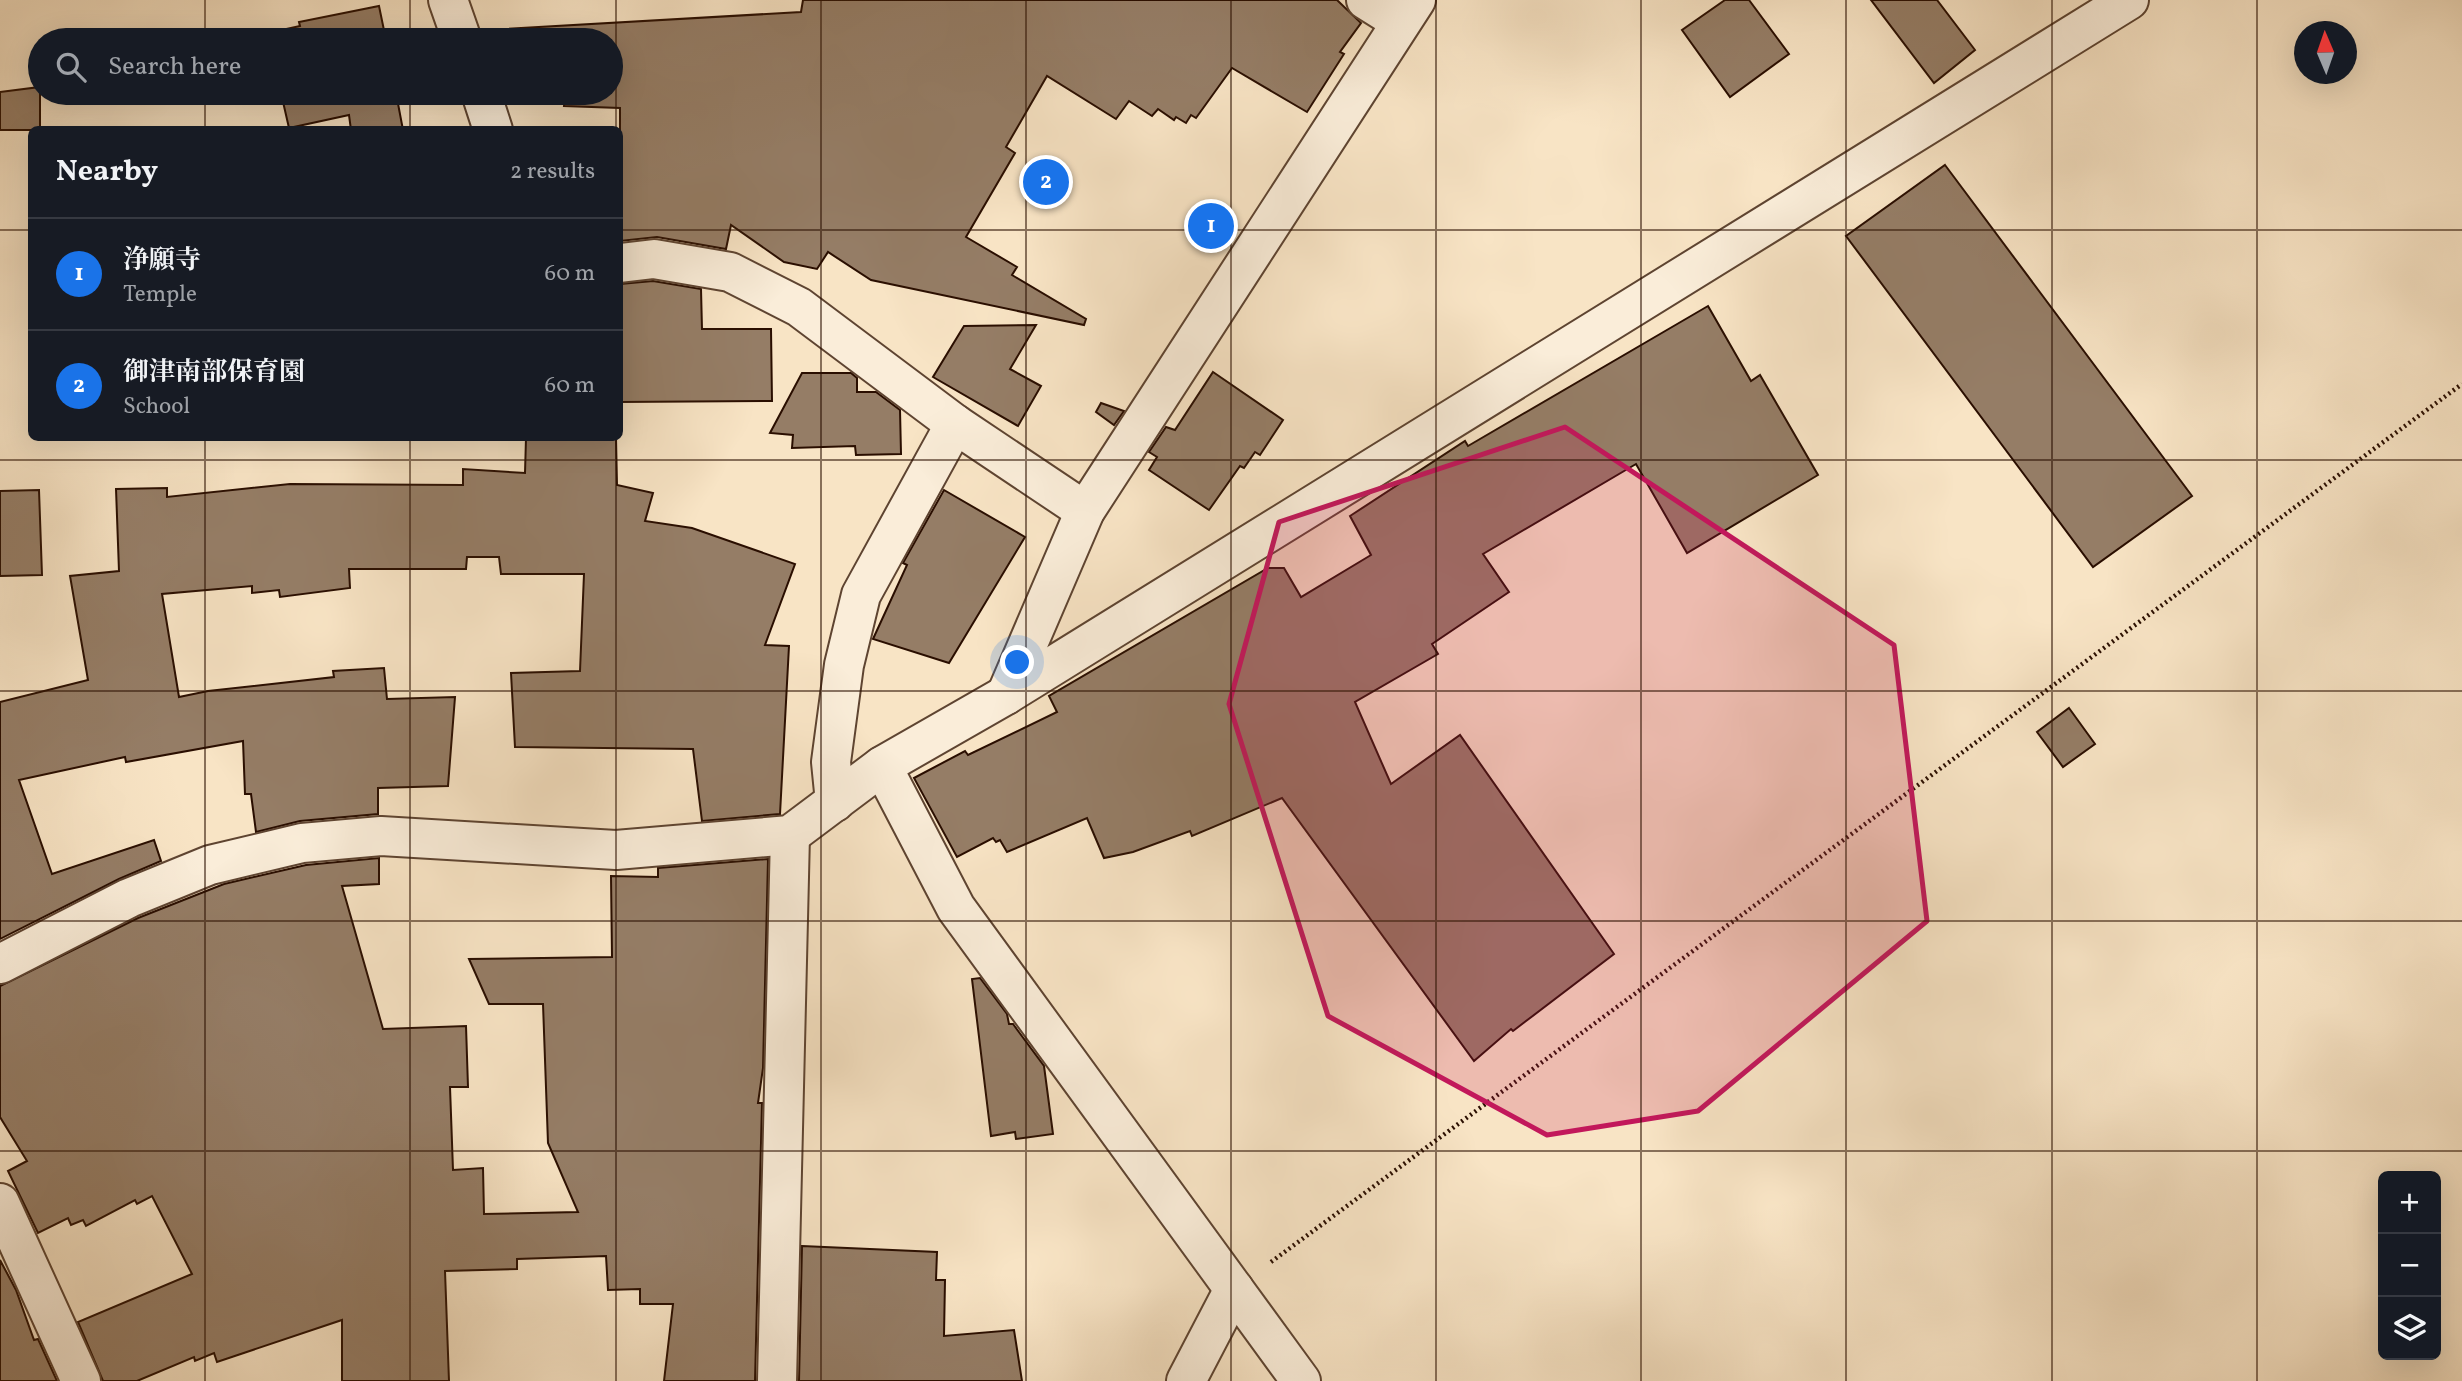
<!DOCTYPE html>
<meta charset="utf-8">
<style>
:root{--surface:#171b24;--page:#242831;--text:#f1f3f6;--muted:#9ea1a6;--line:#363941;--accent:#1a73e8}
body{margin:0;font-family:Vollkorn,"Noto Serif JP",serif;background:var(--page);color:var(--text)}
.controls{position:absolute;right:21px;bottom:21px;display:grid;overflow:hidden;border-radius:10px;box-shadow:0 7px 28px #0002}
.controls button{width:63px;height:63px;display:grid;place-items:center;padding:0;border:0;border-bottom:2px solid var(--line);background:var(--surface);color:var(--text);font:35px sans-serif}
.compass{position:absolute;left:2294px;top:21px;width:63px;height:63px;border-radius:50%;background:var(--surface);box-shadow:0 7px 28px #0002;rotate:358deg}
.you{position:absolute;left:1018px;top:663px;width:24px;height:24px;margin:-18px;border:5px solid #fff;border-radius:50%;background:#1a73e8;box-shadow:0 0 0 10px #1a73e833}
.badge{display:grid;place-items:center;width:46px;height:46px;border-radius:50%;background:var(--accent);color:#fff;font-size:23px;font-weight:700}
.pin{position:absolute;translate:-50% -50%;border:4px solid #fff;box-shadow:0 2px 7px #0006}
.list{margin:0;padding:0;list-style:none}
h2{display:flex;justify-content:space-between;align-items:center;height:91px;margin:0;padding:0 28px;font-size:30px}
h2 small{font-size:23px;font-weight:400;color:var(--muted)}
.list li{display:grid;grid-template-columns:46px 1fr auto;gap:21px;align-items:center;box-sizing:border-box;height:112px;padding:0 28px;border-top:2px solid var(--line)}
.list b{display:block;font-size:26px;white-space:nowrap}
.list p{margin:0;font-size:23px;white-space:nowrap;color:var(--muted)}
.list em{font-size:23px;font-style:normal;color:var(--muted)}
.icon{flex:none;width:38px;height:38px;fill:none;stroke:currentColor;stroke-width:2;stroke-linecap:round;stroke-linejoin:round}
.map{position:relative;flex:none;width:2462px;height:1381px;overflow:hidden}
.search{position:absolute;background:var(--surface);box-shadow:0 7px 28px #0002;left:28px;top:28px;width:595px;height:77px;display:flex;align-items:center;gap:18px;box-sizing:border-box;padding:0 24px;border-radius:38px;color:var(--muted);font-size:26px}
.panel{position:absolute;background:var(--surface);box-shadow:0 7px 28px #0002;left:28px;top:126px;width:595px;height:315px;border-radius:10px}
.map>svg:first-child{display:block}
.building{fill:#957d66;stroke:#2a0e00;stroke-width:2}
.lines{fill:none;stroke-linecap:round;stroke-linejoin:round}
.minor-casing{stroke:#5e4431;stroke-width:42}
.path{stroke:#2a0e00;stroke-width:4.5;stroke-dasharray:2 3.5;stroke-linecap:butt}
.minor{stroke:#faedd9;stroke-width:38}
.marked{fill:#c2185b;fill-opacity:0.2;stroke:#c2185b;stroke-width:5;stroke-linejoin:round}
.grid{fill:none;stroke:#2a0e00;stroke-width:2;stroke-opacity:0.55}
</style>
<div class="map">
<svg width="2462" height="1381" viewBox="0 0 2462 1381">
<rect width="100%" height="100%" fill="#f8e4c5"/>
<filter id="stains"><feTurbulence type="fractalNoise" baseFrequency=".00286" numOctaves="4"/><feColorMatrix values="0 0 0 0 .2 0 0 0 0 .09 0 0 0 0 .02 0 0 0 .5 -.17"/></filter>
<radialGradient id="worn" r=".72"><stop offset=".6" stop-color="#630" stop-opacity="0"/><stop offset="1" stop-color="#630" stop-opacity=".3"/></radialGradient>
<!-- building -->
<g class="building">
<path d="M803,0H1337L1361,23L1340,52L1344,54L1307,112L1232,68L1196,118L1191,115L1186,123L1176,117L1174,120L1158,109L1152,116L1129,101L1116,119L1047,76L1006,147L1015,153L966,237L1017,267L1012,275L1086,319L1084,325L871,280L828,252L817,269L784,262L731,225L726,249L657,237L620,241V108L564,106L565,98L509,102L508,93H611V40H505V29L801,12Z"/>
<path d="M1725,0H1749L1789,54L1730,97L1682,30Z"/>
<path d="M1871,0H1937L1975,50L1934,83Z"/>
<path d="M379,6L386,40H270L268,33L300,26L299,22Z"/>
<path d="M40,87V130H0V92Z"/>
<path d="M281,93H396L403,130H351L349,115L289,128Z"/>
<path d="M1945,165L2192,496L2093,567L1846,236Z"/>
<path d="M653,281L701,289L702,329H771L772,401L620,402V284Z"/>
<path d="M1708,306L1751,381L1760,375L1818,475L1687,553L1636,464L1483,554L1509,592L1432,644L1438,654L1355,702L1391,784L1460,735L1614,954L1513,1031L1511,1029L1474,1061L1282,798L1192,836L1190,831L1133,852L1104,858L1087,818L1007,852L1000,840L996,842L993,838L957,857L914,778L965,751L968,755L1057,712L1049,696L1268,568H1284L1301,597L1371,555L1350,516L1465,441L1468,446Z"/>
<path d="M1036,325L1010,369L1041,386L1018,426L933,377L964,326Z"/>
<path d="M1213,372L1283,420L1260,455L1255,452L1244,468L1240,466L1209,510L1149,470L1157,457L1149,452L1166,427L1175,430Z"/>
<path d="M802,373H851L857,378V392H876L900,410L901,454L856,455L855,446L792,448L793,435L770,433Z"/>
<path d="M1101,403L1124,411L1114,425L1096,412Z"/>
<path d="M526,438H616L617,485L653,493L645,521L692,528L795,564L765,645L789,646L780,814L702,821L693,749L515,747L511,673L580,671L584,574H501L499,557H467L466,569H349L350,588L280,597L279,590L252,593V586L162,594L179,697L208,691L334,677L333,671L384,668L387,699L455,697L448,786L378,788V814L300,821L256,832L251,794H245L243,741L126,762L125,757L19,780L52,874L154,840L161,861L119,879L0,939V702L88,680L70,576L119,571L116,489L167,488V497L290,484L463,485V469L525,473Z"/>
<path d="M39,490L42,575L0,576V491Z"/>
<path d="M944,490L1025,537L949,663L873,639L907,565L903,563Z"/>
<path d="M2069,708L2095,744L2063,767L2037,732Z"/>
<path d="M379,858V884L342,886L383,1029L466,1026L468,1087H450L453,1170L483,1168L484,1214L578,1212L548,1143L543,1004H489L469,959L612,957L611,876L658,877V868L768,859L763,1068L758,1103H762L755,1381H664L673,1304H640V1289L608,1290L606,1256L517,1259V1269L445,1271L449,1381H342V1320L217,1362L214,1353L195,1361L194,1357L137,1381H103L78,1322L192,1274L152,1196L137,1204L135,1200L86,1226L83,1220L71,1225L68,1218L38,1233L8,1171L27,1161L0,1117V986L138,918L224,884L306,865Z"/>
<path d="M980,978L1007,1014L1009,1024H1013L1044,1066L1053,1134L1016,1139L1015,1132L991,1136L972,979Z"/>
<path d="M802,1246L937,1252L936,1280H945L944,1336L1014,1330L1022,1381H799Z"/>
<path d="M0,1260L16,1290L34,1340L38,1339L57,1381H0Z"/>
</g>
<g class="lines">
<!-- minor casing -->
<g class="minor-casing">
<g id="minor">
<path d="M448,0L462,40"/>
<path d="M1366,0L1401,22"/>
<path d="M481,93L493,130"/>
<path d="M620,263L654,259L730,272L799,307L955,424L1085,511"/>
<path d="M1006,695L1085,511L1416,0"/>
<path d="M882,766L956,908L1301,1381"/>
<path d="M835,802L831,762L844,665L861,595L955,424"/>
<path d="M0,964L129,898L210,865L302,843L381,836L616,850L790,835L882,766L1006,695L2129,0"/>
<path d="M0,1203L81,1381"/>
<path d="M777,1381L790,835"/>
<path d="M1186,1381L1234,1289"/>
</g>
</g>
<!-- path -->
<path class="path" d="M1271,1262L2462,384"/>
<!-- minor -->
<use href="#minor" class="minor"/>
</g>
<!-- marked area -->
<path class="marked" d="M1565,427L1894,645L1927,921L1698,1111L1547,1135L1328,1016L1229,704L1279,522Z"/>
<!-- grid -->
<path class="grid" d="M205,0V40M410,0V40M616,0V130M821,0V1381M1026,0V1381M1231,0V1381M1436,0V1381M1641,0V1381M1846,0V1381M2052,0V1381M2257,0V1381M205,93V130M410,93V130M0,230H32M620,230H2462M205,438V1381M410,438V1381M616,438V1381M0,460H2462M0,691H2462M0,921H2462M0,1151H2462"/>
<rect width="100%" height="100%" filter="url(#stains)"/>
<rect width="100%" height="100%" fill="url(#worn)"/>
</svg>
<div class="controls">
<button>+</button>
<button>−</button>
<button><svg class="icon" aria-label="layers" viewBox="0 0 24 24"><path d="M12 4l9 5-9 5-9-5zM3 14l9 5 9-5"/></svg></button>
</div>
<svg class="compass" viewBox="-18 -18 36 36"><path d="M0-13l5 13h-10z" fill="#e53935"/><path d="M0 13l5-13h-10z" fill="#9ea1a6"/></svg>
<div class="you"></div>
<div class="pin badge" style="left:1211px;top:226px">1</div>
<div class="pin badge" style="left:1046px;top:182px">2</div>
<div class="search"><svg class="icon" aria-label="search" viewBox="0 0 24 24"><circle cx="10" cy="10" r="6"/><path d="M15 15l6 6"/></svg>Search here</div>
<section class="panel">
<h2>Nearby<small>2 results</small></h2>
<ul class="list">
<li><span class="badge">1</span><div><b>浄願寺</b><p>Temple</p></div><em>60 m</em></li>
<li><span class="badge">2</span><div><b>御津南部保育園</b><p>School</p></div><em>60 m</em></li>
</ul>
</section>
</div>
